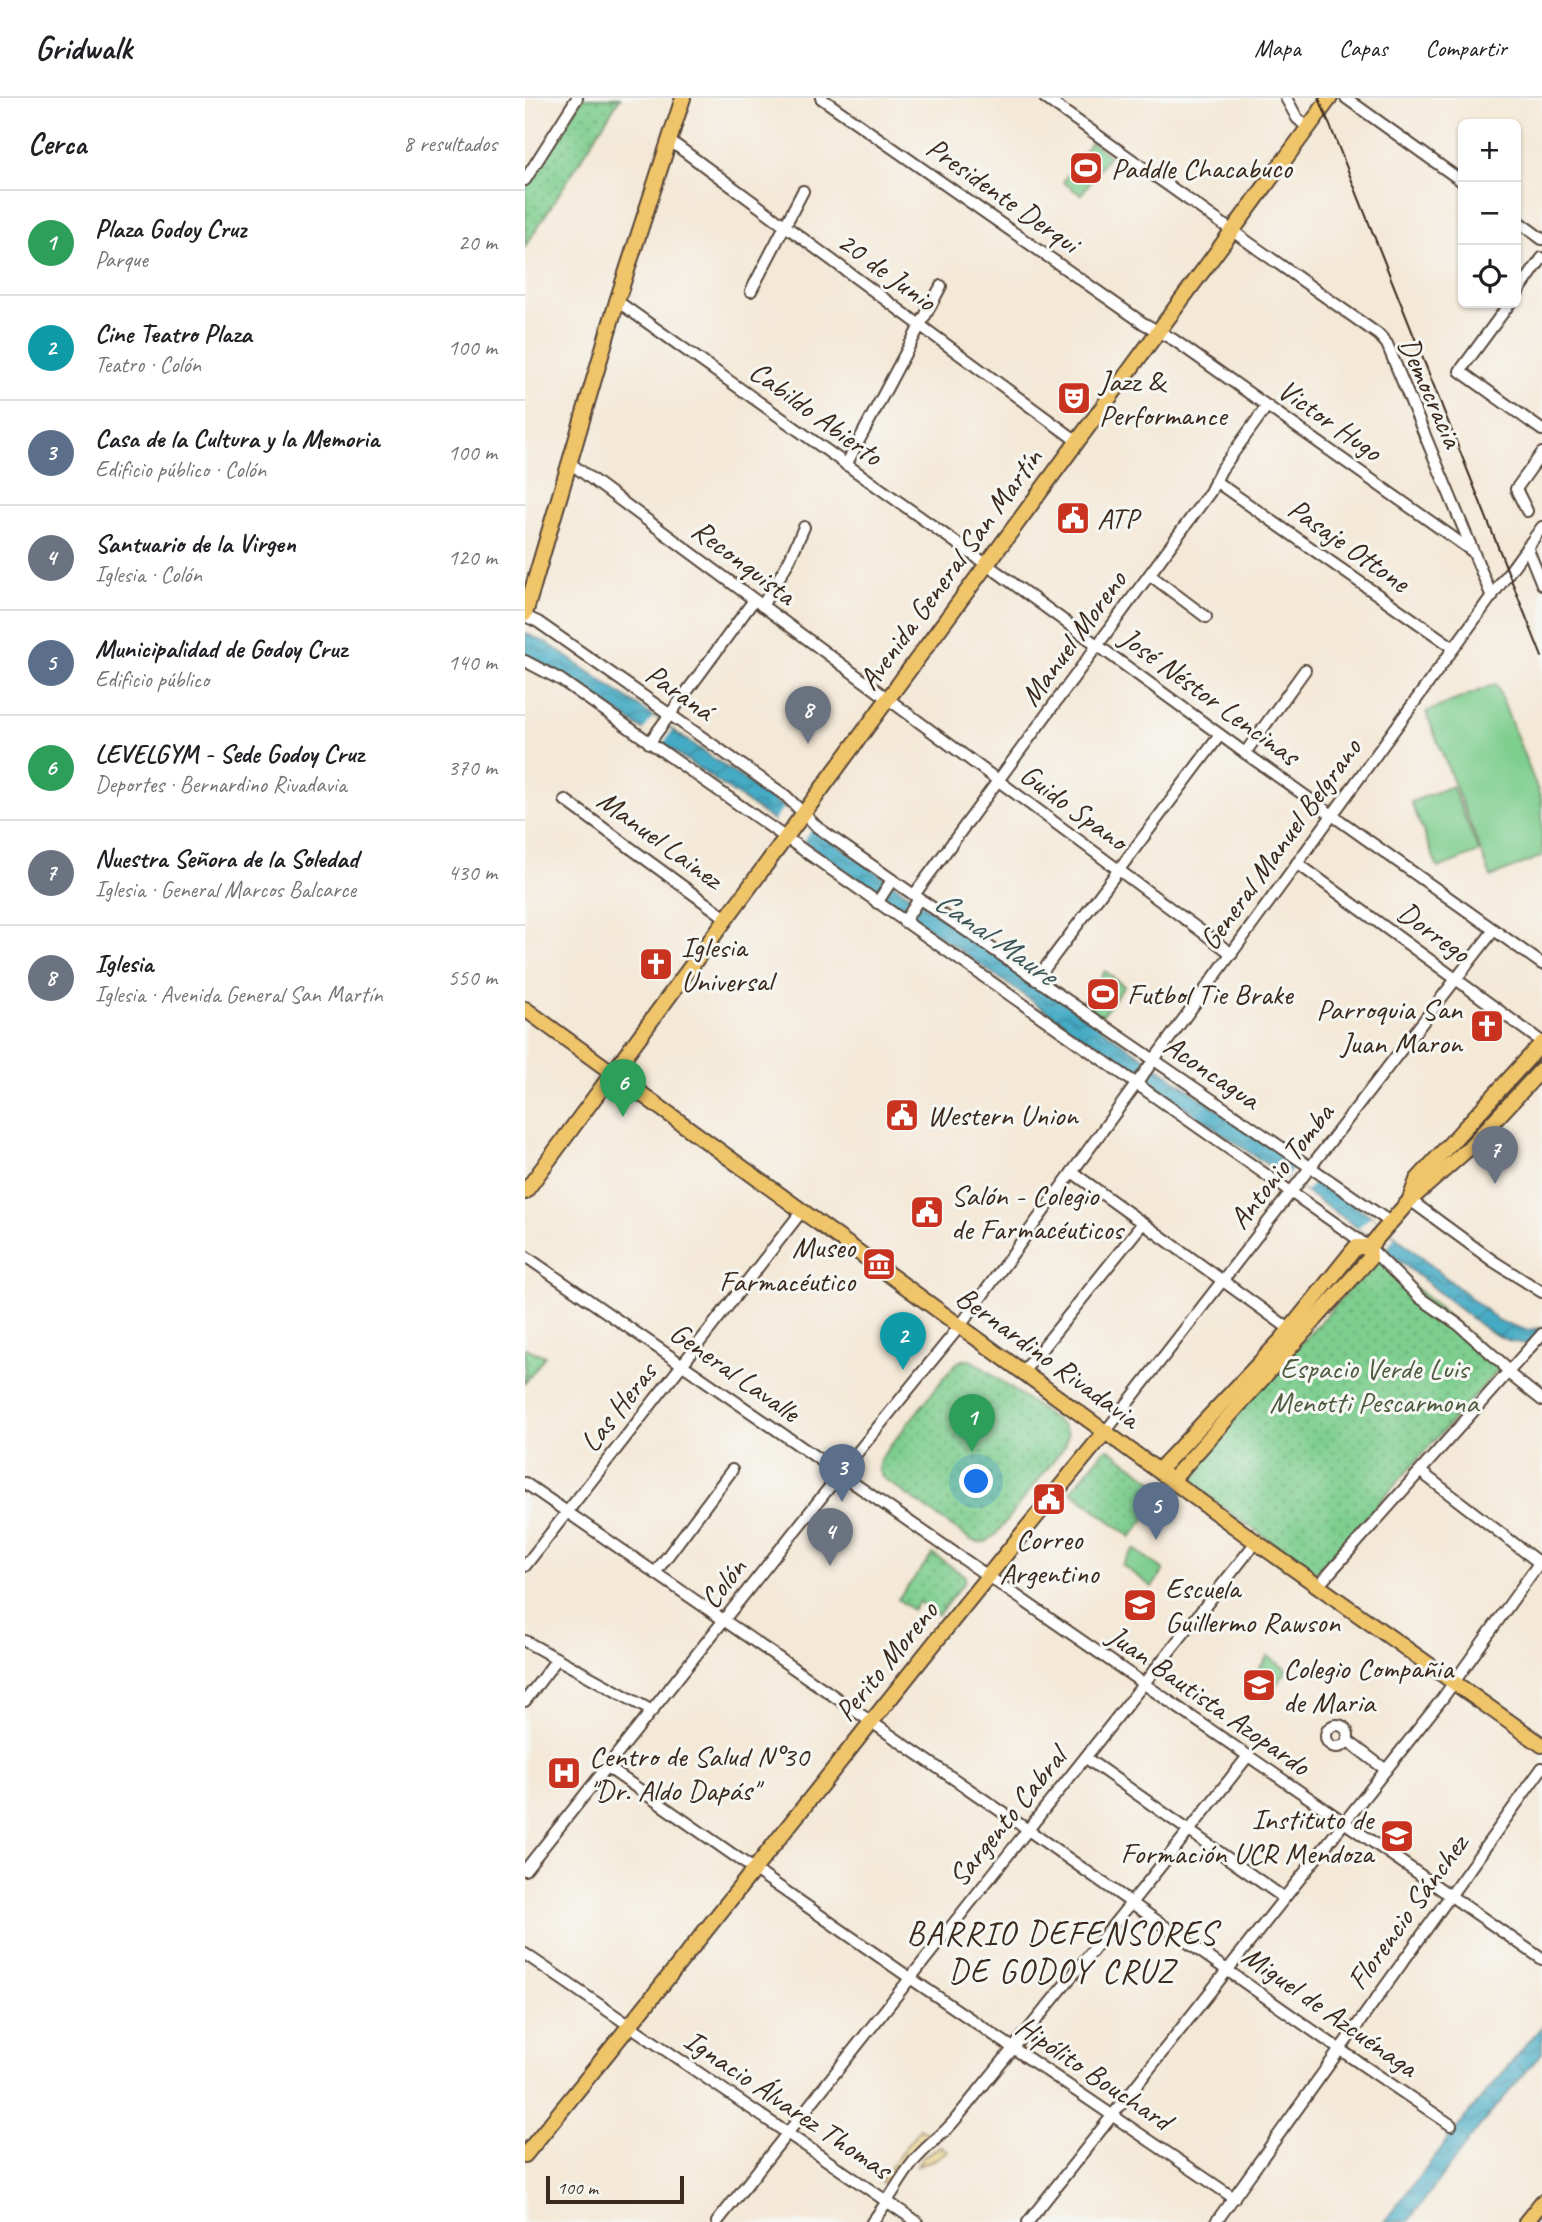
<!DOCTYPE html>
<html lang="es">
<meta charset="utf-8">
<style>
:root{--surface:#fff;--page:#f2f2f2;--text:#202124;--muted:#757577;--line:#e0e0e0;--accent:#db2777}
body{margin:0;font-family:Caveat,sans-serif;background:var(--page);color:var(--text)}
.controls{position:absolute;right:21px;top:21px;display:grid;overflow:hidden;border-radius:10px;box-shadow:0 2px 5px #0004}
.controls button{width:63px;height:63px;display:grid;place-items:center;padding:0;border:0;border-bottom:2px solid var(--line);background:var(--surface);color:var(--text);font:35px sans-serif}
.scale{position:absolute;left:21px;bottom:18px;width:138px;box-sizing:border-box;padding-left:7px;border:4px solid #3b2a1e;border-top:0;font-size:19px;line-height:24px;white-space:nowrap;color:#3b2a1e;-webkit-text-stroke:5px #f6f6f2;paint-order:stroke}
.you{position:absolute;left:452px;top:1384px;width:24px;height:24px;margin:-18px;border:5px solid #fff;border-radius:50%;background:#1a73e8;box-shadow:0 0 0 10px #1a73e833}
.badge{display:grid;place-items:center;width:46px;height:46px;border-radius:50%;background:var(--accent);color:#fff;font-size:23px;font-weight:700}
.pin{position:absolute;translate:-50% -58px;filter:drop-shadow(0 2px 4px #0008)}
.pin::after{content:'';position:absolute;top:37px;width:24px;height:21px;background:inherit;clip-path:polygon(0 0,100% 0,50% 100%)}
.list{margin:0;padding:0;list-style:none}
h2{display:flex;justify-content:space-between;align-items:center;height:91px;margin:0;padding:0 28px;font-size:30px}
h2 small{font-size:23px;font-weight:400;color:var(--muted)}
.list li{display:grid;grid-template-columns:46px 1fr auto;gap:21px;align-items:center;box-sizing:border-box;height:105px;padding:0 28px;border-top:2px solid var(--line)}
.list b{display:block;font-size:26px;white-space:nowrap}
.list p{margin:0;font-size:23px;white-space:nowrap;color:var(--muted)}
.list em{font-size:23px;font-style:normal;color:var(--muted)}
.icon{flex:none;width:38px;height:38px;fill:none;stroke:currentColor;stroke-width:2;stroke-linecap:round;stroke-linejoin:round}
.map{position:relative;flex:none;width:1017px;height:2124px;overflow:hidden}
header{display:flex;align-items:center;gap:42px;box-sizing:border-box;height:98px;padding:0 35px;background:var(--surface);border-bottom:2px solid var(--line)}
header strong{font-size:33px}
nav{display:flex;gap:38px;margin-inline-start:auto;font-size:24px}
main{display:flex}
aside{flex:1;background:var(--surface)}
.map>svg:first-child{display:block}
.grass{fill:url(#grass-dots);stroke:#5c7c56;stroke-width:2}
.sand{fill:url(#sand-dots);stroke:#94825e;stroke-width:2}
.garden{fill:#7ece8f;stroke:#5c7c56;stroke-width:2}
.water{fill:url(#water-waves);stroke:#406a72;stroke-width:2}
.pier{fill:#f4e8d6}
.lines{fill:none;stroke-linecap:round;stroke-linejoin:round}
.minor-casing{stroke:#57463a;stroke-width:14}
.major-casing{stroke:#57463a;stroke-width:18}
.minor{stroke:#fff;stroke-width:10}
.major{stroke:#f0c469;stroke-width:14}
.tram{stroke:#3b2a1e;stroke-width:2}
.labels{text-anchor:middle;stroke-width:6;stroke-linejoin:round;paint-order:stroke}
.poi-label{font-size:30px;fill:#3b2a1e;stroke:#f6f6f2;text-anchor:start}
.street-label{font-size:30px;fill:#3b2a1e;stroke:#f6f6f2}
.park-label{font-size:30px;fill:#4f5b40;stroke:#f6f6f2}
.water-label{font-size:32px;font-style:italic;fill:#3e5758;stroke:#f6f6f2}
.quarter-label{font-size:33px;letter-spacing:2px;fill:#3b2a1e;stroke:#f6f6f2}
</style>
<header>
<strong>Gridwalk</strong>
<nav><a>Mapa</a><a>Capas</a><a>Compartir</a></nav>
</header>
<main>
<aside>
<h2>Cerca<small>8 resultados</small></h2>
<ul class="list">
<li><span class="badge" style="background:#2e9e5b">1</span><div><b>Plaza Godoy Cruz</b><p>Parque</p></div><em>20 m</em></li>
<li><span class="badge" style="background:#0f9aa8">2</span><div><b>Cine Teatro Plaza</b><p>Teatro · Colón</p></div><em>100 m</em></li>
<li><span class="badge" style="background:#5c6f8a">3</span><div><b>Casa de la Cultura y la Memoria</b><p>Edificio público · Colón</p></div><em>100 m</em></li>
<li><span class="badge" style="background:#6b7280">4</span><div><b>Santuario de la Virgen</b><p>Iglesia · Colón</p></div><em>120 m</em></li>
<li><span class="badge" style="background:#5c6f8a">5</span><div><b>Municipalidad de Godoy Cruz</b><p>Edificio público</p></div><em>140 m</em></li>
<li><span class="badge" style="background:#2e9e5b">6</span><div><b>LEVELGYM - Sede Godoy Cruz</b><p>Deportes · Bernardino Rivadavia</p></div><em>370 m</em></li>
<li><span class="badge" style="background:#6b7280">7</span><div><b>Nuestra Señora de la Soledad</b><p>Iglesia · General Marcos Balcarce</p></div><em>430 m</em></li>
<li><span class="badge" style="background:#6b7280">8</span><div><b>Iglesia</b><p>Iglesia · Avenida General San Martín</p></div><em>550 m</em></li>
</ul>
</aside>
<div class="map">
<svg width="1017" height="2124" viewBox="0 0 1017 2124">
<defs>
<pattern id="grass-dots" width="8" height="8" patternUnits="userSpaceOnUse" patternTransform="scale(1.75)"><rect width="8" height="8" fill="#7ece8f"/><path d="M2 2h.1M6 6h.1" fill="none" stroke="#68a774" stroke-width="1.8" stroke-linecap="round"/></pattern>
<pattern id="sand-dots" width="8" height="8" patternUnits="userSpaceOnUse" patternTransform="scale(1.75)"><rect width="8" height="8" fill="#eeda9e"/><path d="M2 2h.1M6 6h.1" fill="none" stroke="#cdbb88" stroke-width="1.8" stroke-linecap="round"/></pattern>
<pattern id="water-waves" width="16" height="10" patternUnits="userSpaceOnUse" patternTransform="scale(1.75)"><rect width="16" height="10" fill="#45abc5"/><path d="M0 5q4-4 8 0t8 0" fill="none" stroke="#3b8b9f"/></pattern>
</defs>
<rect width="100%" height="100%" fill="#f6f6f2"/>
<filter id="ink" filterUnits="userSpaceOnUse"><feTurbulence type="fractalNoise" baseFrequency=".0143" numOctaves="2"/><feDisplacementMap in="SourceGraphic" scale="14" xChannelSelector="R" yChannelSelector="G"/><feConvolveMatrix kernelMatrix="1 2 1 2 8 2 1 2 1" color-interpolation-filters="sRGB"/></filter>
<filter id="wash" filterUnits="userSpaceOnUse"><feTurbulence type="fractalNoise" baseFrequency=".00686" numOctaves="4" result="noise"/><feDisplacementMap in="SourceGraphic" scale="28" xChannelSelector="R" yChannelSelector="G"/><feGaussianBlur stdDeviation="1.57" result="paint"/><feColorMatrix in="noise" values="0 0 0 0 0 0 0 0 0 0 0 0 0 0 0 0 0 1.4 0 .05"/><feComposite in="paint" operator="in"/></filter>
<g filter="url(#wash)">
<rect width="100%" height="100%" fill="#f4e8d6"/>
<!-- grass -->
<g class="grass">
<path d="M58,0H95L0,149V92Z"/>
<path d="M1016,956L1017,962L944,1043L902,1079Z"/>
<path d="M854,1158L978,1266L791,1475L656,1380Z"/>
<path d="M0,1250L20,1258L0,1285Z"/>
<path d="M437,1262H445L454,1267L538,1328L543,1336L540,1348L471,1436L461,1444L454,1445L446,1442L358,1380L353,1371L355,1361L429,1267Z"/>
<path d="M580,1351H584L642,1393L606,1439L546,1393Z"/>
<path d="M408,1456L440,1478V1483L413,1517L394,1504L387,1512L373,1501Z"/>
</g>
<!-- sand -->
<g class="sand">
<path d="M395,2030L407,2039L384,2059L364,2088L355,2083Z"/>
<path d="M416,2048L423,2053L410,2061L392,2068L398,2059Z"/>
</g>
<!-- garden -->
<g class="garden">
<path d="M566,44L584,57L556,97L538,84Z"/>
<path d="M971,586L1017,703V758L966,779L901,614Z"/>
<path d="M927,688L954,754L913,770L886,704Z"/>
<path d="M580,873L599,888L576,919L557,904Z"/>
<path d="M609,1451L639,1472L627,1489L597,1467Z"/>
<path d="M743,1558L762,1572L741,1601L722,1588Z"/>
</g>
<!-- water -->
<g class="water">
<path d="M0,535L24,546L846,1118L974,1223L1001,1232L1017,1230V1245C994,1249 975,1241 956,1228L833,1130L45,581L0,557Z"/>
<path d="M1017,1928V1955L954,2029L883,2124H859L939,2021Z"/>
</g>
<!-- pier -->
<g class="pier">
<path d="M128,619L147,633L137,647L118,633Z"/>
<path d="M258,710L287,731L278,744L248,724Z"/>
<path d="M771,1067L791,1081L781,1093L761,1079Z"/>
<path d="M846,1118L870,1139L861,1151L833,1130Z"/>
</g>
</g>
<g filter="url(#ink)">
<g class="lines">
<!-- minor casing -->
<g class="minor-casing">
<g id="minor">
<path d="M296,0L618,225L649,242L947,453"/>
<path d="M520,0L854,237L862,246L967,499"/>
<path d="M761,0L772,20L783,30"/>
<path d="M821,0L938,84"/>
<path d="M144,42L552,343"/>
<path d="M0,82L52,0"/>
<path d="M991,122L1017,141"/>
<path d="M226,193L278,93"/>
<path d="M991,197L1017,160"/>
<path d="M92,203L475,476L720,655L1017,866"/>
<path d="M985,205L935,273L1017,332"/>
<path d="M45,365L707,856"/>
<path d="M321,367L416,188"/>
<path d="M690,383L929,550"/>
<path d="M1002,413L991,391L1017,355"/>
<path d="M1002,449L1017,486"/>
<path d="M625,477L681,519"/>
<path d="M237,508L264,463L279,429"/>
<path d="M0,518L13,524L261,698L292,729L389,797L865,1124"/>
<path d="M0,563L36,582L844,1149L895,1200L934,1227L978,1266L983,1275L1017,1302"/>
<path d="M124,645L229,502"/>
<path d="M720,655L780,572"/>
<path d="M40,702L201,820"/>
<path d="M772,765L1017,944"/>
<path d="M389,797L685,394L696,372L742,308"/>
<path d="M352,805L367,782"/>
<path d="M379,824L394,801"/>
<path d="M511,882L695,637"/>
<path d="M547,1074L770,1235"/>
<path d="M885,1102L968,1163L1017,1194"/>
<path d="M0,1158L1017,1861"/>
<path d="M498,1274L618,1125"/>
<path d="M581,1333L969,832"/>
<path d="M896,1374L1017,1467"/>
<path d="M0,1385L503,1732L814,1951L926,2027"/>
<path d="M0,1468L277,1113"/>
<path d="M130,1475L207,1372"/>
<path d="M793,1488L1017,1236"/>
<path d="M0,1543L127,1613"/>
<path d="M0,1603L32,1561"/>
<circle cx="812" cy="1638" r="11"/>
<path d="M823,1643L861,1672"/>
<path d="M561,1660L759,1800"/>
<path d="M82,1669L385,1880L709,2100"/>
<path d="M0,1772L315,1376L435,1228L1017,429"/>
<path d="M0,1856L392,2124"/>
<path d="M192,2124L731,1444"/>
<path d="M347,2124C363,2105 373,2083 389,2063C401,2048 418,2037 430,2022C528,1901 627,1781 723,1658"/>
<path d="M503,2124L917,1601L1017,1461"/>
<path d="M691,2124L1017,1670"/>
</g>
</g>
<!-- major casing -->
<g class="major-casing">
<g id="major">
<path d="M0,516L92,203L158,0"/>
<path d="M0,911L731,1444L1017,1647"/>
<path d="M0,1094L805,0"/>
<path d="M885,1101L892,1082L1017,945"/>
<path d="M634,1372L758,1240L831,1149H844"/>
<path d="M647,1382L845,1160L844,1149L885,1102L944,1050L1017,971"/>
<path d="M0,2057C196,1817 384,1572 581,1333"/>
<path d="M1001,2124L1017,2104"/>
</g>
</g>
<!-- minor -->
<use href="#minor" class="minor"/>
<!-- major -->
<use href="#major" class="major"/>
<!-- tram -->
<path class="tram" d="M794,0L1017,559"/>
</g>
</g>
<!-- icons -->
<defs>
<g id="stadium-square" transform="scale(1.75)"><rect x="-9" y="-9" width="18" height="18" rx="4" fill="#c8321e" stroke="#f6f6f2"/><path d="M0-5a6.5 5 0 1 0 0 10a6.5 5 0 1 0 0-10ZM-3.5-1.8h7v3.6h-7Z" fill="#fff"/></g>
<g id="theatre-square" transform="scale(1.75)"><rect x="-9" y="-9" width="18" height="18" rx="4" fill="#c8321e" stroke="#f6f6f2"/><path d="M-5-5.5Q0-4 5-5.5V0Q5 5 0 6Q-5 5-5 0ZM-3.3-2.5H-1v1.5H-3.3ZM1-2.5H3.3v1.5H1ZM-2.8 1Q0 5.5 2.8 1Z" fill="#fff"/></g>
<g id="civic-square" transform="scale(1.75)"><rect x="-9" y="-9" width="18" height="18" rx="4" fill="#c8321e" stroke="#f6f6f2"/><path d="M-.6-6.5H3V-4.5H.6V-3L4-1V1h2V6H-6V1h2V-1L-.6-3ZM-1.2 2.5V6h2.4V2.5Z" fill="#fff"/></g>
<g id="church-square" transform="scale(1.75)"><rect x="-9" y="-9" width="18" height="18" rx="4" fill="#c8321e" stroke="#f6f6f2"/><path d="M-1.2-6h2.4v3.5h3.3v2.4h-3.3V6h-2.4V-.1h-3.3v-2.4h3.3Z" fill="#fff"/></g>
<g id="museum-square" transform="scale(1.75)"><rect x="-9" y="-9" width="18" height="18" rx="4" fill="#c8321e" stroke="#f6f6f2"/><path d="M0-6L6-3V-2H-6V-3ZM-5-1h2V3h-2ZM-1-1h2V3h-2ZM3-1h2V3H3ZM-6 4H6V6H-6Z" fill="#fff"/></g>
<g id="school-square" transform="scale(1.75)"><rect x="-9" y="-9" width="18" height="18" rx="4" fill="#c8321e" stroke="#f6f6f2"/><path d="M0-5L7-2L0 1L-7-2ZM-4 1L0 2.5L4 1V4Q0 6-4 4Z" fill="#fff"/></g>
<g id="hospital-square" transform="scale(1.75)"><rect x="-9" y="-9" width="18" height="18" rx="4" fill="#c8321e" stroke="#f6f6f2"/><path d="M-5-5h3v3.5h4V-5h3V5h-3V1.5h-4V5h-3Z" fill="#fff"/></g>
<g id="university-square" transform="scale(1.75)"><rect x="-9" y="-9" width="18" height="18" rx="4" fill="#c8321e" stroke="#f6f6f2"/><path d="M0-5L7-2L0 1L-7-2ZM-4 1L0 2.5L4 1V4Q0 6-4 4Z" fill="#fff"/></g>
</defs>
<g fill-rule="evenodd">
<use href="#stadium-square" x="561" y="70"/>
<use href="#theatre-square" x="549" y="300"/>
<use href="#civic-square" x="548" y="420"/>
<use href="#church-square" x="131" y="866"/>
<use href="#stadium-square" x="578" y="896"/>
<use href="#church-square" x="962" y="928"/>
<use href="#civic-square" x="377" y="1017"/>
<use href="#civic-square" x="402" y="1114"/>
<use href="#museum-square" x="354" y="1166"/>
<use href="#civic-square" x="524" y="1401"/>
<use href="#school-square" x="615" y="1507"/>
<use href="#school-square" x="734" y="1587"/>
<use href="#hospital-square" x="39" y="1675"/>
<use href="#university-square" x="872" y="1738"/>
</g>
<g class="labels">
<!-- poi labels -->
<g class="poi-label">
<text x="586" y="80">Paddle Chacabuco</text>
<text x="574" y="293">Jazz &amp;<tspan x="574" dy="34">Performance</tspan></text>
<text x="572" y="430">ATP</text>
<text x="156" y="859">Iglesia<tspan x="156" dy="34">Universal</tspan></text>
<text x="602" y="906">Futbol Tie Brake</text>
<text x="937" y="921" text-anchor="end">Parroquia San<tspan x="937" dy="34">Juan Maron</tspan></text>
<text x="402" y="1027">Western Union</text>
<text x="426" y="1107">Salón - Colegio<tspan x="426" dy="34">de Farmacéuticos</tspan></text>
<text x="330" y="1159" text-anchor="end">Museo<tspan x="330" dy="34">Farmacéutico</tspan></text>
<text x="524" y="1451" text-anchor="middle">Correo<tspan x="524" dy="34">Argentino</tspan></text>
<text x="640" y="1500">Escuela<tspan x="640" dy="34">Guillermo Rawson</tspan></text>
<text x="758" y="1580">Colegio Compañia<tspan x="758" dy="34">de Maria</tspan></text>
<text x="64" y="1668">Centro de Salud N°30<tspan x="64" dy="34">"Dr. Aldo Dapás"</tspan></text>
<text x="848" y="1731" text-anchor="end">Instituto de<tspan x="848" dy="34">Formación UCR Mendoza</tspan></text>
</g>
<!-- street labels -->
<g class="street-label">
<text transform="translate(478 97) rotate(35)" y="10">Presidente Derqui</text>
<text transform="translate(362 173) rotate(36)" y="10">20 de Junio</text>
<text transform="translate(906 294) rotate(66)" y="10">Democracia</text>
<text transform="translate(291 315) rotate(36)" y="10">Cabildo Abierto</text>
<text transform="translate(805 322) rotate(35)" y="10">Victor Hugo</text>
<text transform="translate(824 447) rotate(35)" y="10">Pasaje Ottone</text>
<text transform="translate(219 464) rotate(37)" y="10">Reconquista</text>
<text transform="translate(425 471) rotate(-54)" y="10">Avenida General San Martín</text>
<text transform="translate(548 540) rotate(-54)" y="10">Manuel Moreno</text>
<text transform="translate(155 594) rotate(35)" y="10">Paraná</text>
<text transform="translate(685 598) rotate(36)" y="10">José Néstor Lencinas</text>
<text transform="translate(549 709) rotate(36)" y="10">Guido Spano</text>
<text transform="translate(135 741) rotate(36)" y="10">Manuel Lainez</text>
<text transform="translate(755 746) rotate(-54)" y="10">General Manuel Belgrano</text>
<text transform="translate(909 834) rotate(36)" y="10">Dorrego</text>
<text transform="translate(687 974) rotate(34)" y="10">Aconcagua</text>
<text transform="translate(756 1068) rotate(-52)" y="10">Antonio Tomba</text>
<text transform="translate(523 1259) rotate(36)" y="10">Bernardino Rivadavia</text>
<text transform="translate(210 1274) rotate(35)" y="10">General Lavalle</text>
<text transform="translate(93 1309) rotate(-52)" y="10">Las Heras</text>
<text transform="translate(198 1485) rotate(-52)" y="10">Colón</text>
<text transform="translate(361 1563) rotate(-51)" y="10">Perito Moreno</text>
<text transform="translate(684 1602) rotate(35)" y="10">Juan Bautista Azopardo</text>
<text transform="translate(482 1719) rotate(-51)" y="10">Sargento Cabral</text>
<text transform="translate(882 1814) rotate(-54)" y="10">Florencio Sánchez</text>
<text transform="translate(805 1913) rotate(35)" y="10">Miguel de Azcuénaga</text>
<text transform="translate(569 1975) rotate(34)" y="10">Hipólito Bouchard</text>
<text transform="translate(263 2006) rotate(34)" y="10">Ignacio Álvarez Thomas</text>
</g>
<!-- park labels -->
<g class="park-label">
<text x="849" y="1280">Espacio Verde Luis<tspan x="849" dy="34">Menotti Pescarmona</tspan></text>
</g>
<!-- water labels -->
<g class="water-label">
<text transform="translate(471 839) rotate(35)" y="11">Canal Maure</text>
</g>
<!-- quarter labels -->
<g class="quarter-label">
<text x="537" y="1846">BARRIO DEFENSORES<tspan x="537" dy="38">DE GODOY CRUZ</tspan></text>
</g>
</g>
</svg>
<div class="controls">
<button>+</button>
<button>−</button>
<button><svg class="icon" aria-label="locate" viewBox="0 0 24 24"><circle cx="12" cy="12" r="6"/><path d="M12 2v4M12 18v4M2 12h4M18 12h4"/></svg></button>
</div>
<div class="scale">100 m</div>
<div class="you"></div>
<div class="pin badge" style="left:447px;top:1354px;background:#2e9e5b">1</div>
<div class="pin badge" style="left:378px;top:1272px;background:#0f9aa8">2</div>
<div class="pin badge" style="left:317px;top:1404px;background:#5c6f8a">3</div>
<div class="pin badge" style="left:305px;top:1468px;background:#6b7280">4</div>
<div class="pin badge" style="left:631px;top:1442px;background:#5c6f8a">5</div>
<div class="pin badge" style="left:98px;top:1019px;background:#2e9e5b">6</div>
<div class="pin badge" style="left:970px;top:1086px;background:#6b7280">7</div>
<div class="pin badge" style="left:283px;top:646px;background:#6b7280">8</div>
</div>
</main>
